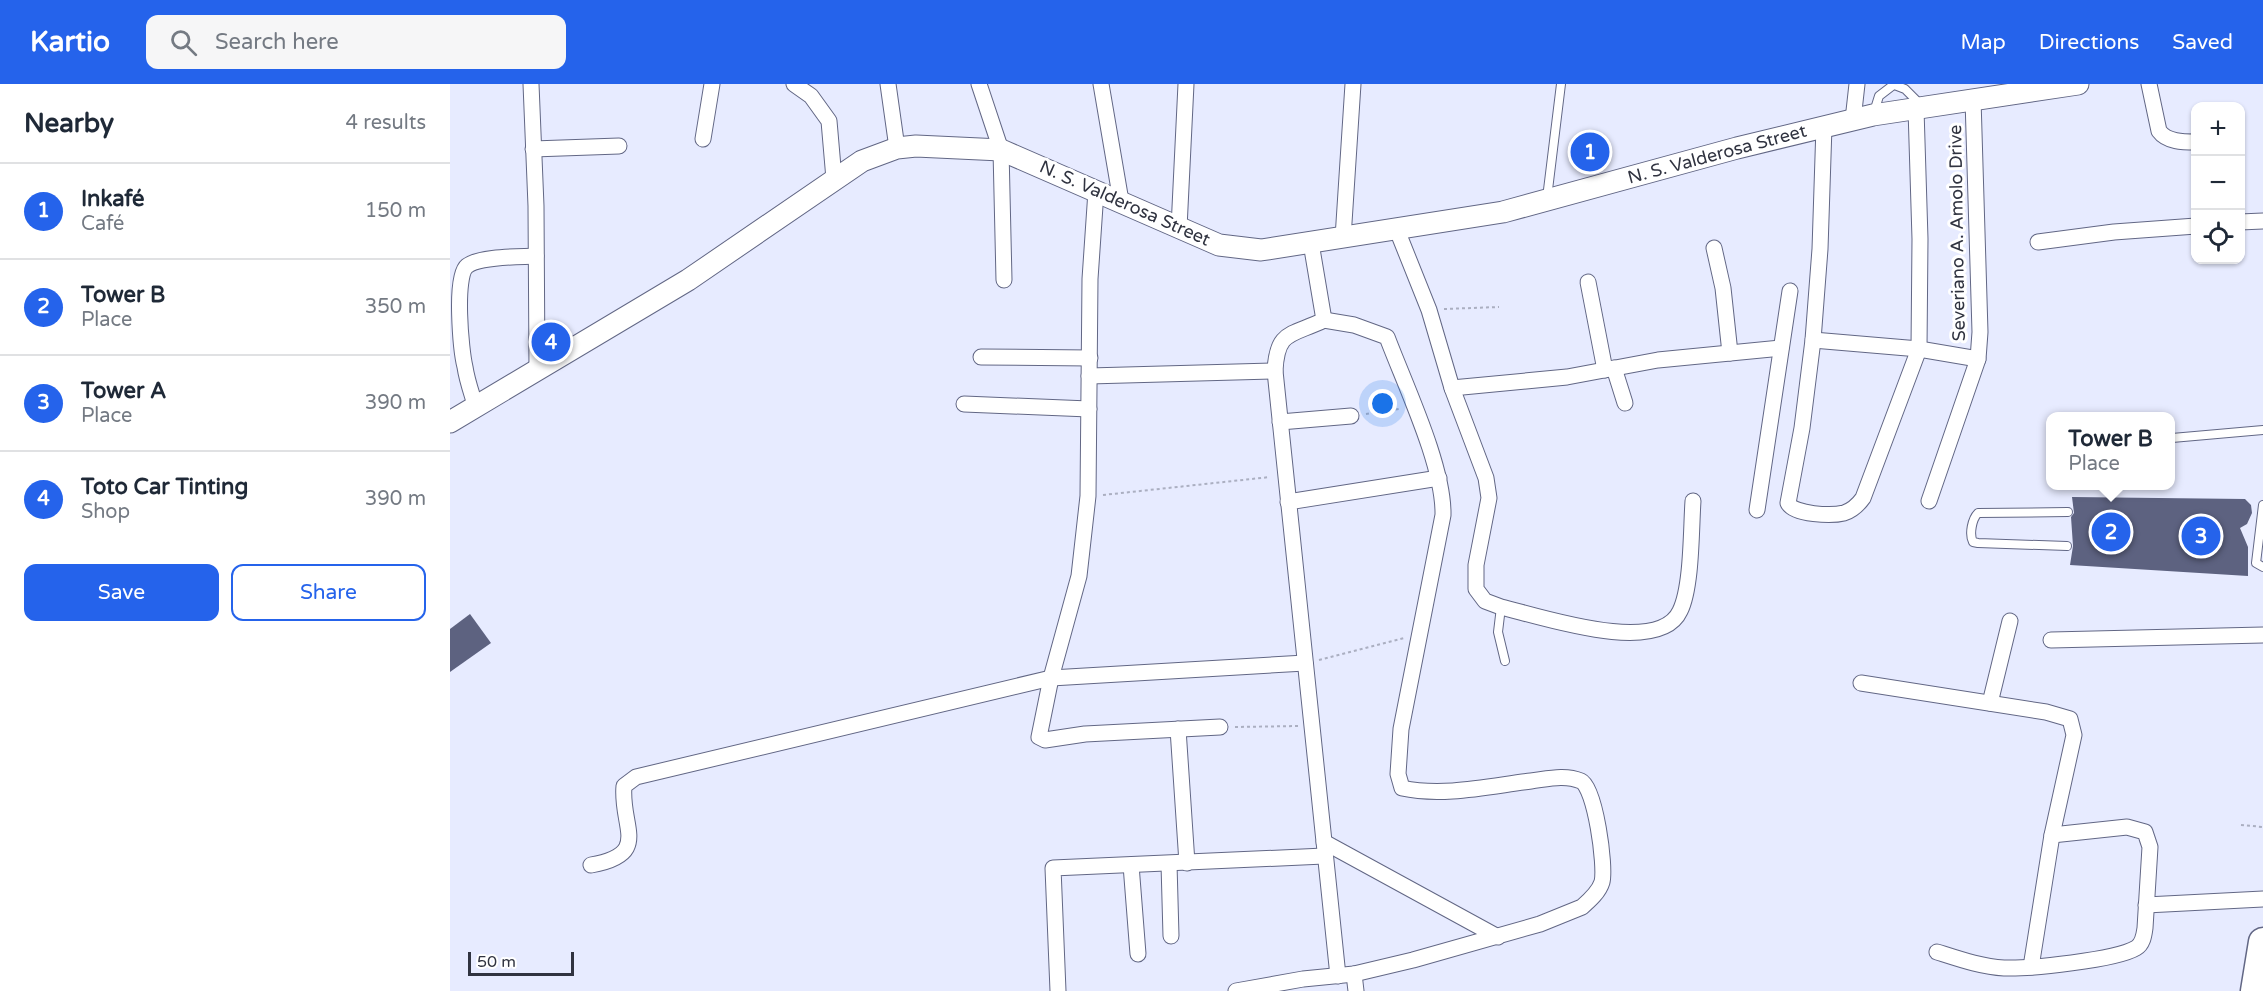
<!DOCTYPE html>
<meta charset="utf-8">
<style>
:root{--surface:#fff;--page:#f6f6f7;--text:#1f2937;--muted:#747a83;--line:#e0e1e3;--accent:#2563eb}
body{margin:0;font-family:"Varela Round",sans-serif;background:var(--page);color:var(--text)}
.controls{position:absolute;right:18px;top:18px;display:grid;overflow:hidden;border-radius:12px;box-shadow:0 2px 4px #0004}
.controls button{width:54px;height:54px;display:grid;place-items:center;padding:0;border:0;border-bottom:2px solid var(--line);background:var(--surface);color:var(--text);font:30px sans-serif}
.scale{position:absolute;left:18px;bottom:15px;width:106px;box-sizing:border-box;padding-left:6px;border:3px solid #303340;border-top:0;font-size:16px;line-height:21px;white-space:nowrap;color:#303340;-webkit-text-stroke:4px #fff;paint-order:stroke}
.you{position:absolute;left:933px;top:320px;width:21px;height:21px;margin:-15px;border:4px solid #fff;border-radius:50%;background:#1a73e8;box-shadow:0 0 0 9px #1a73e833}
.badge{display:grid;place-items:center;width:39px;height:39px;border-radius:50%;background:var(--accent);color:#fff;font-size:20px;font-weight:700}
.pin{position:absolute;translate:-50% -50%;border:3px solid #fff;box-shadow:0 2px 6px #0006}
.popup{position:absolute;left:1596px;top:328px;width:129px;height:78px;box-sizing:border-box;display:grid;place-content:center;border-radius:12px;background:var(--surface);filter:drop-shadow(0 2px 4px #0005);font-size:20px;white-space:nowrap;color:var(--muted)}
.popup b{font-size:22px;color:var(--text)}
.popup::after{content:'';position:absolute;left:50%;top:100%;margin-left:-12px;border:12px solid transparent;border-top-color:var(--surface)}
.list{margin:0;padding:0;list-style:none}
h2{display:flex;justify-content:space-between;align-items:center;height:78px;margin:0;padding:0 24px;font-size:26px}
h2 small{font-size:20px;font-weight:400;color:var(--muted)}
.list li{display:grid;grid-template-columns:39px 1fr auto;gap:18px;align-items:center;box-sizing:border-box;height:96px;padding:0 24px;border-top:2px solid var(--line)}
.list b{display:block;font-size:22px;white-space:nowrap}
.list p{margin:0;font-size:20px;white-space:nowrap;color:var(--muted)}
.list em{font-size:20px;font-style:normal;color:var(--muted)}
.actions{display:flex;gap:12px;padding:18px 24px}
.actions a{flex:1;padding:14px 0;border:2px solid var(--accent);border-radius:12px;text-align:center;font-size:21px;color:var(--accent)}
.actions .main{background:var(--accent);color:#fff}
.icon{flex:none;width:33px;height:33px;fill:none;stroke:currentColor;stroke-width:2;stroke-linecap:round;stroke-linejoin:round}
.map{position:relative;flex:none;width:1813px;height:907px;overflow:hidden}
header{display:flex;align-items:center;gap:36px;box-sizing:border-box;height:84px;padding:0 30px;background:var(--accent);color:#fff}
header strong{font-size:28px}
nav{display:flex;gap:33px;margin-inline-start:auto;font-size:21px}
.search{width:420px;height:54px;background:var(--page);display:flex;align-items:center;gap:15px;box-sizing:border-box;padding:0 21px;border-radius:12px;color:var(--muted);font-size:22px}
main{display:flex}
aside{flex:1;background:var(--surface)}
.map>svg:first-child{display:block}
.building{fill:#5d6280}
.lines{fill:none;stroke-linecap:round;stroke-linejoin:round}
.lane-casing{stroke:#626785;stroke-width:10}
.street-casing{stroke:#626785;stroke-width:17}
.secondary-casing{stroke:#626785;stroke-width:23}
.highway-casing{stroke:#626785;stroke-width:31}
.path{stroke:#abafc1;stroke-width:2;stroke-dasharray:3 3;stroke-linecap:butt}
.lane{stroke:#fff;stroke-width:8}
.street{stroke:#fff;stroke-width:15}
.secondary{stroke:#fff;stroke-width:21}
.highway{stroke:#fff;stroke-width:28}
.labels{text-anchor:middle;stroke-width:6;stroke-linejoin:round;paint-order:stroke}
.street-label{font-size:18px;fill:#303340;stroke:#fff}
</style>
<header>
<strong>Kartio</strong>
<div class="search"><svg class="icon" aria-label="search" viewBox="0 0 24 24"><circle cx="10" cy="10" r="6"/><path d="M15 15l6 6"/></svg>Search here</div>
<nav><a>Map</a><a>Directions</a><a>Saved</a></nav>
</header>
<main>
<aside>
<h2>Nearby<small>4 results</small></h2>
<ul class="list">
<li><span class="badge">1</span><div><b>Inkafé</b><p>Café</p></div><em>150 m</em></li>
<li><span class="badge">2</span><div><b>Tower B</b><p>Place</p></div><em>350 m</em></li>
<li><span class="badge">3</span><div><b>Tower A</b><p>Place</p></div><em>390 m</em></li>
<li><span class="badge">4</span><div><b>Toto Car Tinting</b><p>Shop</p></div><em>390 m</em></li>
</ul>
<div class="actions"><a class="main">Save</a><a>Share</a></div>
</aside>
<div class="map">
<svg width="1813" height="907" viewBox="0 0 1813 907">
<rect width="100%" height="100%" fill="#e7ebff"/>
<!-- building -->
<g class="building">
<path d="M1622,413L1795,415L1801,421L1802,429L1797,440L1790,444L1798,463V492L1620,481L1623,462L1621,433L1624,429Z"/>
<path d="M20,530L41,559L0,588V545Z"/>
</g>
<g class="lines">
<!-- lane casing -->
<g class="lane-casing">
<g id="lane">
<path d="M1442,0L1455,5L1471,21"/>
<path d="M1424,28L1429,12L1442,2"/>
<path d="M1097,114L1111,0"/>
<path d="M1722,354L1813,346"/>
<path d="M1813,421L1806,479L1813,483"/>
<path d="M1617,462L1528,459L1523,458C1519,450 1522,435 1528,429L1618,428"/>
<path d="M1051,523L1048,548L1055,577"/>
</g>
</g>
<!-- street casing -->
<g class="street-casing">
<g id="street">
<path d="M81,0L86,122L87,286"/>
<path d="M344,0L361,12L379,37L384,95"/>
<path d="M438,0L447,64"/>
<path d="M529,0L551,66L554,196"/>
<path d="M651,0L671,117"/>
<path d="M1699,0L1709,47C1717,58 1733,58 1746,58"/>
<path d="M1403,36L1407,0"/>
<path d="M1374,42L1370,165L1363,256L1352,344L1338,419C1344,431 1382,432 1394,429C1403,426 1408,421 1413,414L1469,265L1470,155L1466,25"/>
<path d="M253,55L262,0"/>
<path d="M83,65L169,62"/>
<path d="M646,107L640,195L638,412L629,492L601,594L589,653L595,656L635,650L770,643"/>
<path d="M1790,138L1813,137"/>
<path d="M729,144L736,0"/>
<path d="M947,146L979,226L1002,304L1036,394L1039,414L1026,481V505L1035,517L1051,523C1089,532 1209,573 1230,527C1242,503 1241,445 1243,417"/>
<path d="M893,154L903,0"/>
<path d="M1588,158L1664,148L1746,142"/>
<path d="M861,159L874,236C841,252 827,246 825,287L888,892"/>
<path d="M1264,164L1273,204L1280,269"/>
<path d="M1138,198L1155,286"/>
<path d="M1363,256L1469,265L1528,275"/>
<path d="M531,273L640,274"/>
<path d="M1164,284L1175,319"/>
<path d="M639,292L825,287"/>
<path d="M1002,304L1117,293L1208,276L1331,264"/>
<path d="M514,320L639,325"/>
<path d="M26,324C22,310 17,297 15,283C11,267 4,192 17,182C30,172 69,173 86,172"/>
<path d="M830,338L901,332"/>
<path d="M1479,417L1528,275L1530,248L1523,15"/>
<path d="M838,418L989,394"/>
<path d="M1307,426L1340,207"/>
<path d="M1601,556L1813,551"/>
<path d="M1411,599L1596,628L1620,635L1624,651L1602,751L1581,883"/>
<path d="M1540,619L1560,537"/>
<path d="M728,645L737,779"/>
<path d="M874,758L1048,853"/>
<path d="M719,780L721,852"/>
<path d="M141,781C202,770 170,743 174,702L186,693L601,594L855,579"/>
<path d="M681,781L688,870"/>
<path d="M1696,821L1813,815"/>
<path d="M1487,868C1509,875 1532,883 1554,884C1579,885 1666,876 1686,864C1693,860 1694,851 1695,844L1700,763L1695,748L1677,743L1602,751"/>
<path d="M904,890L906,907"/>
<path d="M608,907L603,784L874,772"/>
<path d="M786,907L853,895L904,890L963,876L1090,840L1132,823C1140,816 1149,808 1152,798C1156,782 1145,703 1131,697C1115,690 1097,695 1081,697C1040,702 993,713 952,704L948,690L951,645L993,431C994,382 955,301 937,253L904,241L874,236"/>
</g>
</g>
<!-- secondary casing -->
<g class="secondary-casing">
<path id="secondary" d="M0,338L238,196L412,77L447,64L466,62L551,66L769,161L811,166L1053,128L1287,64L1423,31L1628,0"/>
</g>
<!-- highway casing -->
<g class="highway-casing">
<path id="highway" d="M1805,907L1813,858"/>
</g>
<!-- path -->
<g class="path">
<path d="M994,225L1049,223"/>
<path d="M916,330L949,325"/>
<path d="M653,411L820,393"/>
<path d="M869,576L954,554"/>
<path d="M785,643L849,642"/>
<path d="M1791,741L1813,743"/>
</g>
<!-- lane -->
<use href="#lane" class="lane"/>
<!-- street -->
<use href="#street" class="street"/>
<!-- secondary -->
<use href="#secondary" class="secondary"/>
<!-- highway -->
<use href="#highway" class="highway"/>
</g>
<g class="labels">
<!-- street labels -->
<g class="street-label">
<text transform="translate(1267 70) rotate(-15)" y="6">N. S. Valderosa Street</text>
<text transform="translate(675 119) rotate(24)" y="6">N. S. Valderosa Street</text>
<text transform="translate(1507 149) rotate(-91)" y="6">Severiano A. Amolo Drive</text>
</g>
</g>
</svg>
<div class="controls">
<button>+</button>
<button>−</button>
<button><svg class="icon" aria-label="locate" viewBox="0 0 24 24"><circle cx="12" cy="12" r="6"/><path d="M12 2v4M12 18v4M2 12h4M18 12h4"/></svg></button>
</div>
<div class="scale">50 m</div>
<div class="you"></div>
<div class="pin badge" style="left:1140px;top:68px">1</div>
<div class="pin badge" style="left:1661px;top:448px">2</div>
<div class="popup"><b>Tower B</b>Place</div>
<div class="pin badge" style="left:1751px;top:452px">3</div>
<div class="pin badge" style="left:101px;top:258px">4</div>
</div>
</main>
